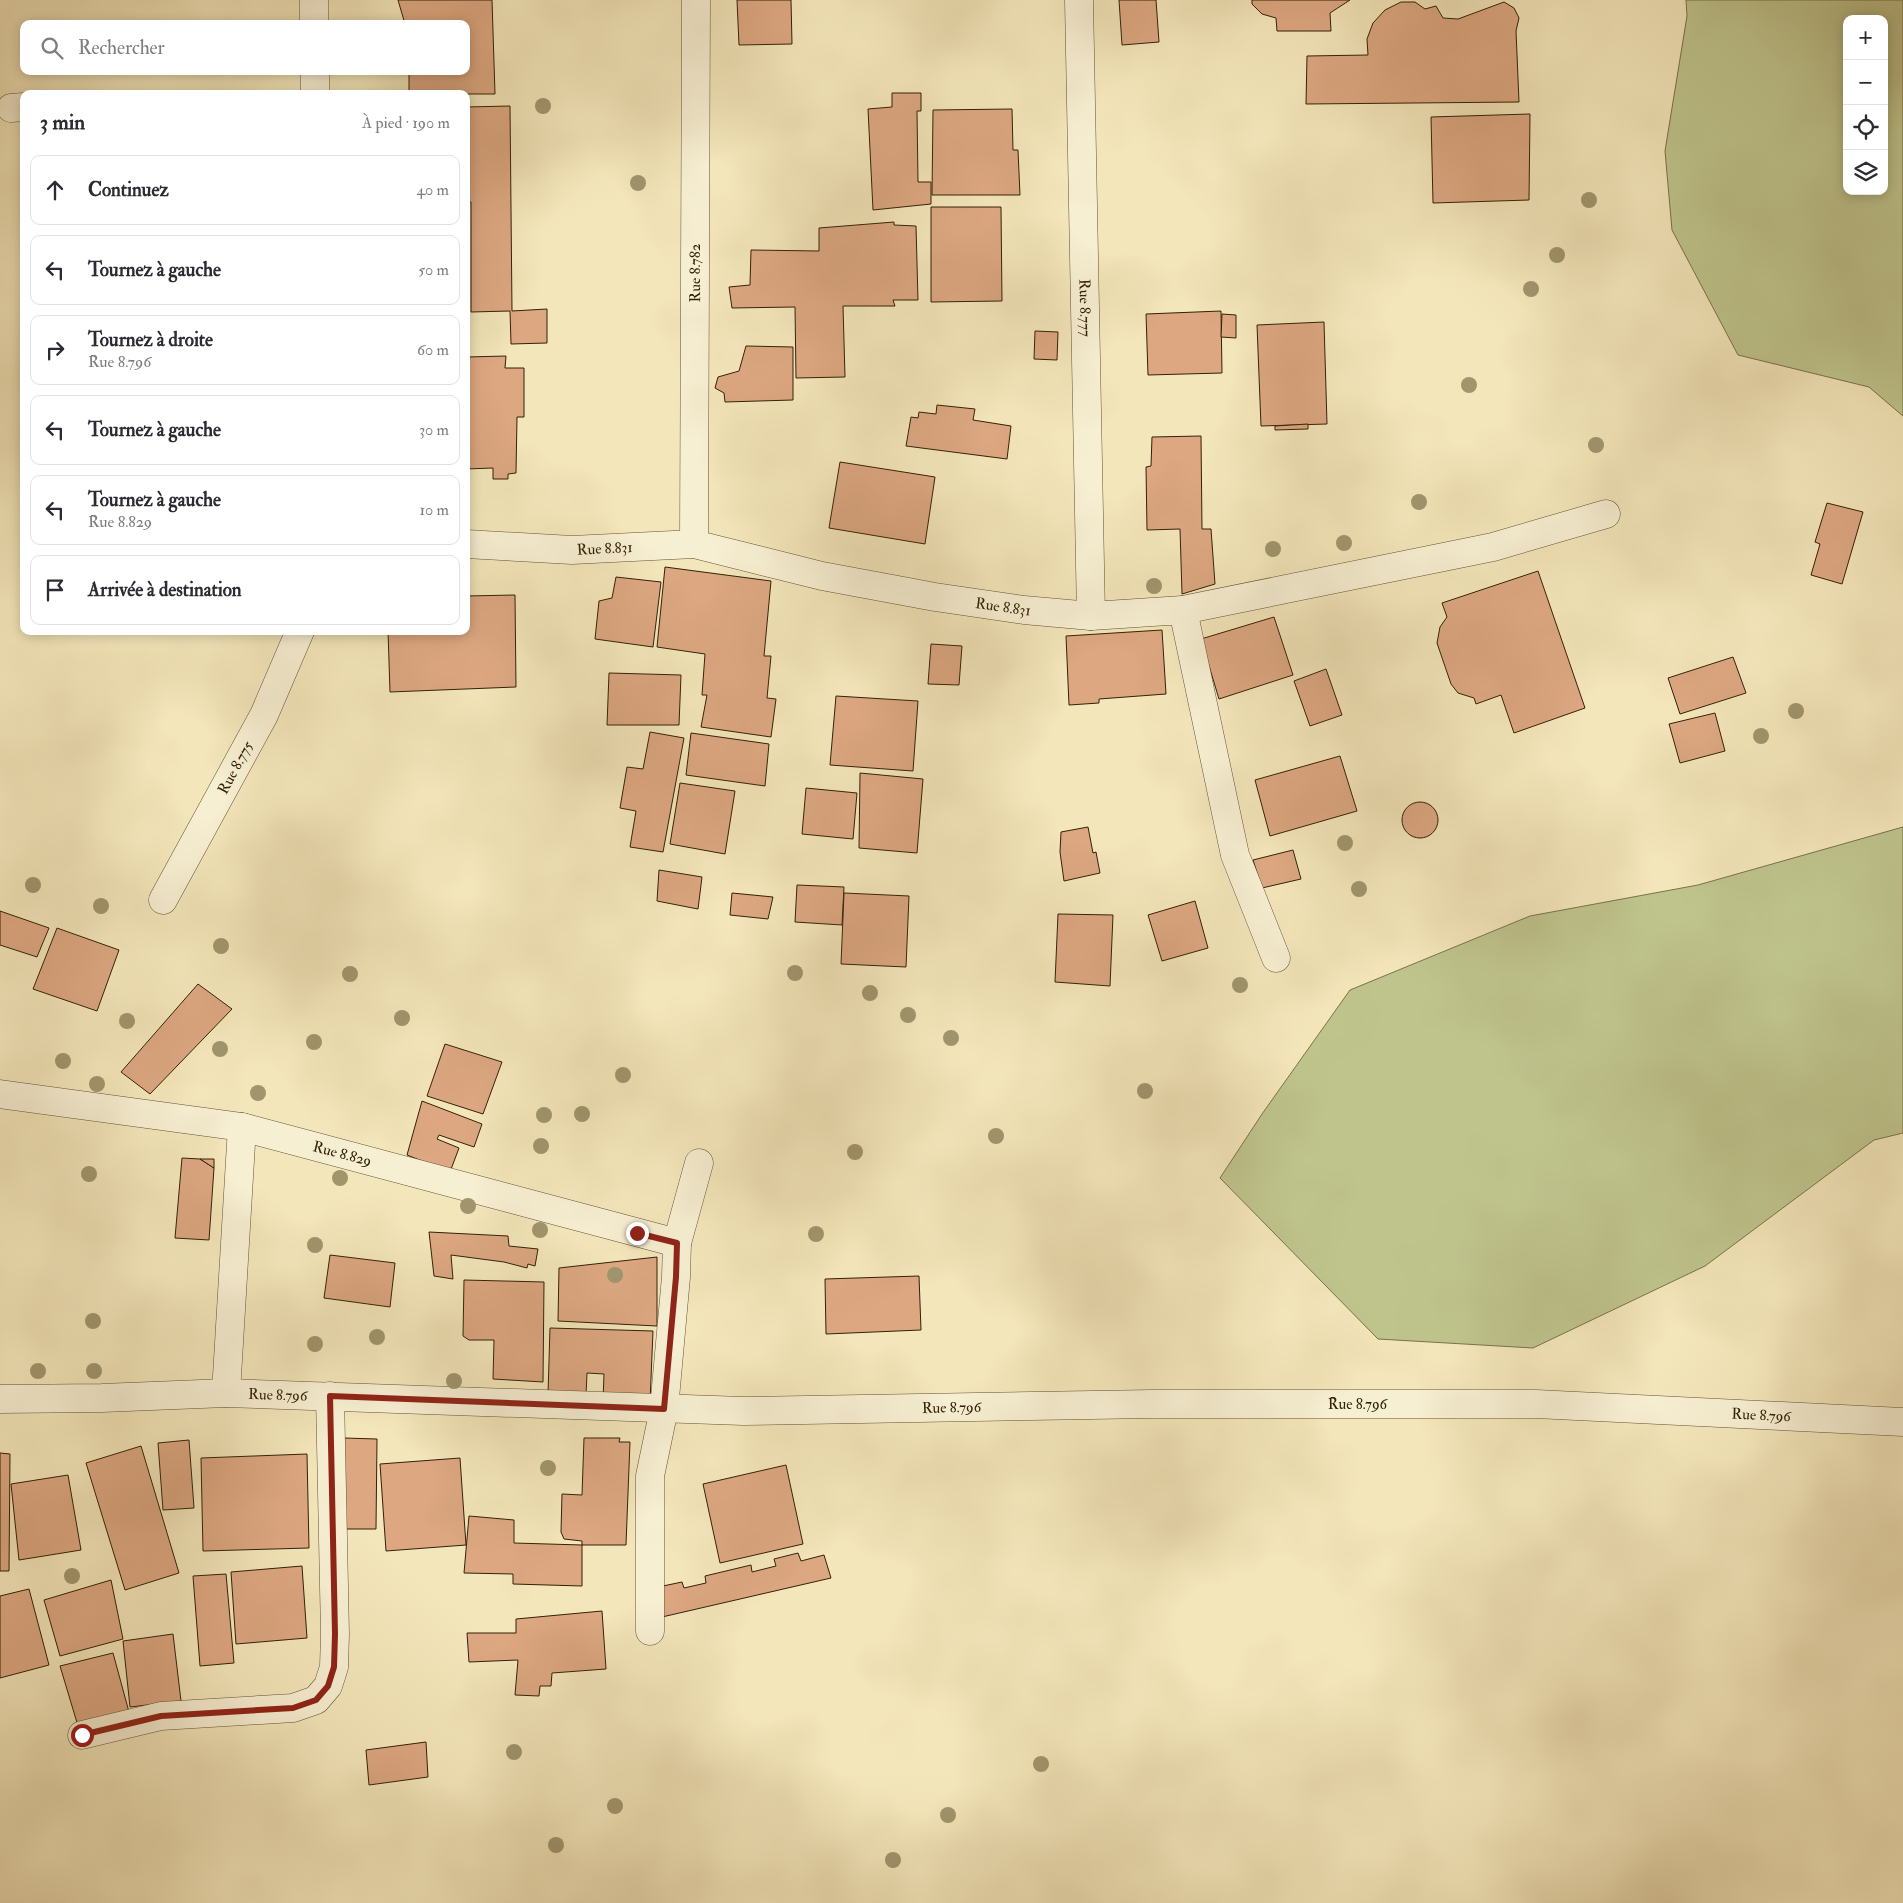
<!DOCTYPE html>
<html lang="fr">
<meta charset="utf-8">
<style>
:root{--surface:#fff;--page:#f2f2f3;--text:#2b2b33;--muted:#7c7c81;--line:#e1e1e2}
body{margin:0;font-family:"IM FELL Double Pica",serif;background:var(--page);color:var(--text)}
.controls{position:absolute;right:15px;top:15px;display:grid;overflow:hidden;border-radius:10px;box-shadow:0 2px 12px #0003}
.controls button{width:45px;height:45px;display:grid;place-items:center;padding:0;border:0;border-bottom:1px solid var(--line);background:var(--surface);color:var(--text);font:25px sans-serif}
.stop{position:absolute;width:15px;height:15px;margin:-11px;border:4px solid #8f2418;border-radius:50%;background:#fff}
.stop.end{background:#8f2418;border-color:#fff;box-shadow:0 1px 5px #0008}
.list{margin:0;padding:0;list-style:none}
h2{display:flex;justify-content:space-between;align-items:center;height:65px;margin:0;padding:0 20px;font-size:21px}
h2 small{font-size:16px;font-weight:400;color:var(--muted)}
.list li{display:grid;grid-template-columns:32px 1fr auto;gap:15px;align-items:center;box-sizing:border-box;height:70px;margin:0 10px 10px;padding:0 10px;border:1px solid var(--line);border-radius:10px}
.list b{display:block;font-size:19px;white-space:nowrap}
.list p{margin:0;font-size:16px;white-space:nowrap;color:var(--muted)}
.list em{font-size:16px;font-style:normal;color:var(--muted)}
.icon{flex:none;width:28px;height:28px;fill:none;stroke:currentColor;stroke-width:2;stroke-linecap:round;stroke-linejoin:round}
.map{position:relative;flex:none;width:1903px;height:1903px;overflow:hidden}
.search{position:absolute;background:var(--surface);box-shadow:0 2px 12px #0003;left:20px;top:20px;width:450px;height:55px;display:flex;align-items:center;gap:12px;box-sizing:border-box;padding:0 18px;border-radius:10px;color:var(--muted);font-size:19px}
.panel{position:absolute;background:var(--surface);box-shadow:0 2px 12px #0003;left:20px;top:90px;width:450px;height:545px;border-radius:10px}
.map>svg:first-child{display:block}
.green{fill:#bfc48d;stroke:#797249;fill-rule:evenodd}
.building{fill:#dca781;stroke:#332105}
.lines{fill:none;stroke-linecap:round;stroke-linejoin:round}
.street-casing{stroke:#635232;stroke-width:29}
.street{stroke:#f7efd2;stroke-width:28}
.tree{fill:#a0956d}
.route{stroke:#8f2418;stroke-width:6}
.labels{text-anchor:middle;stroke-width:4;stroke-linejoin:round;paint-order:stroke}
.street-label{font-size:15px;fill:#332105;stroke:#f7efd2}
</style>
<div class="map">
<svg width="1903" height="1903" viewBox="0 0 1903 1903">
<rect width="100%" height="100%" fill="#f3e6ba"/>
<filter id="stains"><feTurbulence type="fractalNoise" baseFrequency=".004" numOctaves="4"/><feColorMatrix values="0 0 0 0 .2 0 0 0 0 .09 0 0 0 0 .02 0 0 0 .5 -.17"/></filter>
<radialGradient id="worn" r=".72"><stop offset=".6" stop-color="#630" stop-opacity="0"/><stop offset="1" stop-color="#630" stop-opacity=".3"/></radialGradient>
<!-- green -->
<g class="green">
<path d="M1686,0H1903V416L1869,387L1738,355L1672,230L1665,151L1687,16ZM1847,19H1884V191H1847Z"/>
<path d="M1903,827V1133L1874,1140L1705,1266L1533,1348L1378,1339L1220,1178L1262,1114L1350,990L1530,916L1698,885Z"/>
</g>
<!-- building -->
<g class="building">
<path d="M398,0H492L495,94H409V71H466V24H405Z"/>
<path d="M737,0H791L792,44L739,45Z"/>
<path d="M1119,0H1156L1159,42L1122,45Z"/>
<path d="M1252,0H1350L1330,13L1331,31H1277L1276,18L1262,14L1252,4Z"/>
<path d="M1401,2H1415L1425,9L1436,6L1443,18L1458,19L1504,2L1514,8L1519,18L1516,31L1519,102L1306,104L1307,56L1368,55L1367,39L1373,23L1385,10Z"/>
<path d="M892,93H921V111H917L918,182H931V204L873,210L868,109L892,107Z"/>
<path d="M510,106L512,311L547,309V343L511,344L510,311L471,312V202H466V107Z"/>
<path d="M1012,109L1013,150H1018L1020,195H932L933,110Z"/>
<path d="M1530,114L1529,200L1433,203L1431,117Z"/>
<path d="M931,207H1001L1002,301L931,302Z"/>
<path d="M894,222V225L916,226L918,300H893L895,306H843L845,377L796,378L795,307L732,308L729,287L750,285L751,250L819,251V228Z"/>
<path d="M1221,311L1222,373L1148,375L1146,314Z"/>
<path d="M1222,314L1236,315V338L1221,337Z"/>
<path d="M1324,322L1327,424L1261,426L1257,325Z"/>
<path d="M1035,331L1058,332L1057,360L1034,359Z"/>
<path d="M746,346L793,347V400L725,402L724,393L715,388L718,377L739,371Z"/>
<path d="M506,356L505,368H524V417H517L516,473L508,474V479H493V468L466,469V357Z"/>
<path d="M937,405L975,409L973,420L1011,426L1007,459L906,446L911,417L918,418L919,412L936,414Z"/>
<path d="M1308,424V429L1275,430V426Z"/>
<path d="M1201,436L1202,529H1211L1215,584L1182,594L1180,529L1147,530L1146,467L1151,466L1152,437Z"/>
<path d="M840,462L935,477L925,544L829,528Z"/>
<path d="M1827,503L1863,512L1842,584L1811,575L1820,544L1815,542Z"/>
<path d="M665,567L771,581L764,656H771L767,698L776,699L771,737L701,727L707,695H702L705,654L657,647Z"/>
<path d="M1538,571L1585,708L1514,733L1501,695L1476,704L1474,698L1458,693L1451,684L1437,643L1440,627L1447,617L1442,603Z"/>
<path d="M616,577L661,582L653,647L595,639L599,601L612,598Z"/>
<path d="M515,595L516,687L390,692L388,631H466V596Z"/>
<path d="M1274,617L1293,675L1219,699L1201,639Z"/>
<path d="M1162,630L1166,694L1099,699V703L1069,705L1066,636Z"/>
<path d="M931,644L962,646L959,685L928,684Z"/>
<path d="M1733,657L1746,693L1680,714L1668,678Z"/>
<path d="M1326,669L1342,715L1310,726L1294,681Z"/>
<path d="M609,673L681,675L679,725H607Z"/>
<path d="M836,696L918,701L913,771L830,765Z"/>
<path d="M1715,713L1725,751L1680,763L1669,724Z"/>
<path d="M650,732L684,738L663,852L630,847L636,811L620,808L627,767L643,769Z"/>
<path d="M691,733L769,744L765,786L686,775Z"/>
<path d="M1340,756L1357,811L1270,836L1255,780Z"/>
<path d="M860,773L923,779L917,853L859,848Z"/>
<path d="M680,783L735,791L725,854L670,844Z"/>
<path d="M806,788L857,793L853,839L802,834Z"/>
<circle cx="1420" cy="820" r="18"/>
<path d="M1088,827L1093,853L1096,852L1100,873L1064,881L1060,852L1061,832Z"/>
<path d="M1293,850L1301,879L1262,888L1253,860Z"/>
<path d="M659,870L702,877L698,909L657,901Z"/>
<path d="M797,885L844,887L842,925L795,922Z"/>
<path d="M732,893L773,897L768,919L730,915Z"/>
<path d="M844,893L909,896L906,967L841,964Z"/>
<path d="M1195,901L1208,948L1162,961L1148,915Z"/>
<path d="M0,911L49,928L37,957L0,945Z"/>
<path d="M1058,914L1113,915L1110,986L1055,982Z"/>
<path d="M57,928L119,950L97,1011L33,989Z"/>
<path d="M198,984L232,1009L150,1094L121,1072Z"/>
<path d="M445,1044L502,1062L483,1114L427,1096Z"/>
<path d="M422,1101L482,1124L474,1147L439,1135L437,1139L459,1148L450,1172L407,1155Z"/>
<path d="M182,1158L200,1159L214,1168L209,1240L175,1238Z"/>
<path d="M200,1159H214V1168Z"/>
<path d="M429,1232L508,1236L509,1246L538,1249L535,1266L528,1264L527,1268L504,1262L451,1255L453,1279L434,1276Z"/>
<path d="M330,1255L395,1263L390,1307L324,1298Z"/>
<path d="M657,1257V1326L558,1321L559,1268Z"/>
<path d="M919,1276L921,1330L826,1334L825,1279Z"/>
<path d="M464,1280L544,1282L543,1382L493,1379L494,1340H469L463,1336Z"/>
<path d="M550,1328L653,1331L650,1402L603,1401L604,1374L587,1373L586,1395L548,1394Z"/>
<path d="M344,1438L377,1439L376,1529H344Z"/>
<path d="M584,1438H620L619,1442H630L626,1545H582V1541L564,1539L561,1532L562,1494L582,1495Z"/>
<path d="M189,1440L194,1508L163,1510L158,1443Z"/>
<path d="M141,1446L179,1573L125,1590L86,1463Z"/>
<path d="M0,1453L10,1454L9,1571H0Z"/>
<path d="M307,1454L309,1548L203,1551L201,1458Z"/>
<path d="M460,1458L466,1545L386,1551L380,1464Z"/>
<path d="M786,1465L803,1544L720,1563L703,1484Z"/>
<path d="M68,1475L81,1550L19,1560L11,1484Z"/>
<path d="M469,1516L514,1520V1543L582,1545V1586L513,1584V1574L464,1573Z"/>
<path d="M798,1553L801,1561L824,1555L831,1578L662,1617L663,1586L682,1582L684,1588L706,1583L705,1576L751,1565L752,1572L776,1566L774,1559Z"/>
<path d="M302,1566L307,1638L236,1644L231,1572Z"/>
<path d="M226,1574L234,1663L200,1666L193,1576Z"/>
<path d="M111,1580L123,1639L60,1656L44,1600Z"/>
<path d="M29,1589L49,1665L0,1678V1596Z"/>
<path d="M602,1611L606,1669L552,1673L551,1686H540L539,1696L515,1695L518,1660L469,1662L467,1633H516V1619Z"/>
<path d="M173,1634L181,1701L130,1707L123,1641Z"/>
<path d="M113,1653L129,1712L78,1726L60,1666Z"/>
<path d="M426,1742L428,1777L369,1785L366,1750Z"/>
</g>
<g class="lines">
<!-- street casing -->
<g class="street-casing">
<g id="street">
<path d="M314,0V24"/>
<path id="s1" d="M1079,0L1091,616"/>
<path d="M315,71V94"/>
<path d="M11,108L24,107"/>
<path id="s2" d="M466,544L572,550L694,544L822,576L935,597L1024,610L1091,616L1183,610L1235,855L1276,958"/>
<path id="s3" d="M694,544L696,0"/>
<path d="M1183,610L1493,547L1606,514"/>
<path id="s4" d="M163,900L264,715L300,631"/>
<path id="s5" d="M0,1094L242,1127L677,1243"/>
<path d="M226,1393L242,1127"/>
<path id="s6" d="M0,1399L102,1398L226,1393L743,1411L1152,1404H1536L1903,1422"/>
<path d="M650,1631V1476L664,1409L676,1277L677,1243L699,1163"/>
<path d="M82,1735L161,1716L293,1708L316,1700L328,1686L334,1667L335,1634L330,1396"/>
</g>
</g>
<!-- street -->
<use href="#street" class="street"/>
</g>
<!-- trees -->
<g class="tree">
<circle cx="543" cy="106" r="8"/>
<circle cx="638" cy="183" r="8"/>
<circle cx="1589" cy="200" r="8"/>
<circle cx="1557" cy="255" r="8"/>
<circle cx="1531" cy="289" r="8"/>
<circle cx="1469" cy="385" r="8"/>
<circle cx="1596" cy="445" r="8"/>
<circle cx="1419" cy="502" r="8"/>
<circle cx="1344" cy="543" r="8"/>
<circle cx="1273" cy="549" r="8"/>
<circle cx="1154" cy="586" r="8"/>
<circle cx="1796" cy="711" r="8"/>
<circle cx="1761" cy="736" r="8"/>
<circle cx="1345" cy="843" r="8"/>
<circle cx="33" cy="885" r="8"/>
<circle cx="1359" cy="889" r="8"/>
<circle cx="101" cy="906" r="8"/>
<circle cx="221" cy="946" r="8"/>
<circle cx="795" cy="973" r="8"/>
<circle cx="350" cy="974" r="8"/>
<circle cx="1240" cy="985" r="8"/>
<circle cx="870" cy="993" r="8"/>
<circle cx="908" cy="1015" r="8"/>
<circle cx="402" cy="1018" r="8"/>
<circle cx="127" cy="1021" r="8"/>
<circle cx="951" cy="1038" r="8"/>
<circle cx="314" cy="1042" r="8"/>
<circle cx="220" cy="1049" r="8"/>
<circle cx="63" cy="1061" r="8"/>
<circle cx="623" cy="1075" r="8"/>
<circle cx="97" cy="1084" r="8"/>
<circle cx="1145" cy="1091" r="8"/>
<circle cx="258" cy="1093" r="8"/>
<circle cx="582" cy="1114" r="8"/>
<circle cx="544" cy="1115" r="8"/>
<circle cx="996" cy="1136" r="8"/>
<circle cx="541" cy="1146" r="8"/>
<circle cx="855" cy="1152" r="8"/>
<circle cx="89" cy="1174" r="8"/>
<circle cx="340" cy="1178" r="8"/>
<circle cx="468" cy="1206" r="8"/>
<circle cx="540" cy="1230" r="8"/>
<circle cx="816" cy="1234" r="8"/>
<circle cx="315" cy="1245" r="8"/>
<circle cx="615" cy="1275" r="8"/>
<circle cx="93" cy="1321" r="8"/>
<circle cx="377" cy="1337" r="8"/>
<circle cx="315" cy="1344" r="8"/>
<circle cx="38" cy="1371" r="8"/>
<circle cx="94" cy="1371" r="8"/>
<circle cx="454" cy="1381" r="8"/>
<circle cx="548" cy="1468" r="8"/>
<circle cx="72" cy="1576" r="8"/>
<circle cx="514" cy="1752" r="8"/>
<circle cx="1041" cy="1764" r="8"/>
<circle cx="615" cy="1806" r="8"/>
<circle cx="948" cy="1815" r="8"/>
<circle cx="556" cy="1845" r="8"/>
<circle cx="893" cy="1860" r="8"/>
</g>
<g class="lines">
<!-- route -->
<path class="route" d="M82,1735L161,1716L293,1708L316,1700L328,1686L334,1667L335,1634L330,1396L664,1409L676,1277L677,1243L637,1233"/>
</g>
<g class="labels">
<!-- street labels -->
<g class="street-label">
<text dy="5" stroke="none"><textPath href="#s3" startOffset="271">Rue 8.782</textPath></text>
<text dy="5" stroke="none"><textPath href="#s1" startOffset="308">Rue 8.777</textPath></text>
<text dy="5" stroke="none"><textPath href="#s2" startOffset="139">Rue 8.831</textPath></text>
<text dy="5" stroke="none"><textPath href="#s2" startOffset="544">Rue 8.831</textPath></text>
<text dy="5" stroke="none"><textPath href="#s4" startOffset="151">Rue 8.775</textPath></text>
<text dy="5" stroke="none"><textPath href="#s5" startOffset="348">Rue 8.829</textPath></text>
<text dy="5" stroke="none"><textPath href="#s6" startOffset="278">Rue 8.796</textPath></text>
<text dy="5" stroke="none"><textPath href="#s6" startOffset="1358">Rue 8.796</textPath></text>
<text dy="5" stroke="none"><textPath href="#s6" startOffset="952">Rue 8.796</textPath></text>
<text dy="5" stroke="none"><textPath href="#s6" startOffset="1762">Rue 8.796</textPath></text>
</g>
</g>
<rect width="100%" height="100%" filter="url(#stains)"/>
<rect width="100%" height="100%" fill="url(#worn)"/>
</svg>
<div class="controls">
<button>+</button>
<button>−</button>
<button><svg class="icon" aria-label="locate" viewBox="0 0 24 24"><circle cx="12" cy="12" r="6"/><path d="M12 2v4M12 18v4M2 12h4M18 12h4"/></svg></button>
<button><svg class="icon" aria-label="layers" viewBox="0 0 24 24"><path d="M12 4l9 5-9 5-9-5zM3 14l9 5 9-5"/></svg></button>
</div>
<div class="stop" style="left:82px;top:1735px"></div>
<div class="stop end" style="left:637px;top:1233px"></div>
<div class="search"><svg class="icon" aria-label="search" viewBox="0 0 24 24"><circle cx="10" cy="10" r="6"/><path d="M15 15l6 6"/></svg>Rechercher</div>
<section class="panel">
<h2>3 min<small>À pied · 190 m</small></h2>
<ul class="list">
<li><svg class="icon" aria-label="ahead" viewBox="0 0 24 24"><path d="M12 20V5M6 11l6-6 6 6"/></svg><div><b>Continuez</b></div><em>40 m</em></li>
<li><svg class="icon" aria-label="left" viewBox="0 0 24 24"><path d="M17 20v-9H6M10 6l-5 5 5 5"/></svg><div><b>Tournez à gauche</b></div><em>50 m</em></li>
<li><svg class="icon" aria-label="right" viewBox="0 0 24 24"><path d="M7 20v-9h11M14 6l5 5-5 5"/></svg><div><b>Tournez à droite</b><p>Rue 8.796</p></div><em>60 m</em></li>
<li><svg class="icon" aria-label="left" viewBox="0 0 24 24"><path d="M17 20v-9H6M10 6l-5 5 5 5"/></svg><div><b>Tournez à gauche</b></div><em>30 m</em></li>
<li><svg class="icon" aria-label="left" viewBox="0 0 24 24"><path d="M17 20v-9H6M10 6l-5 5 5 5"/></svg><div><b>Tournez à gauche</b><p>Rue 8.829</p></div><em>10 m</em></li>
<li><svg class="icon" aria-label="arrive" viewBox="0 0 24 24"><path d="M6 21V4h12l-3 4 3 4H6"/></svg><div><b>Arrivée à destination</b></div></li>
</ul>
</section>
</div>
